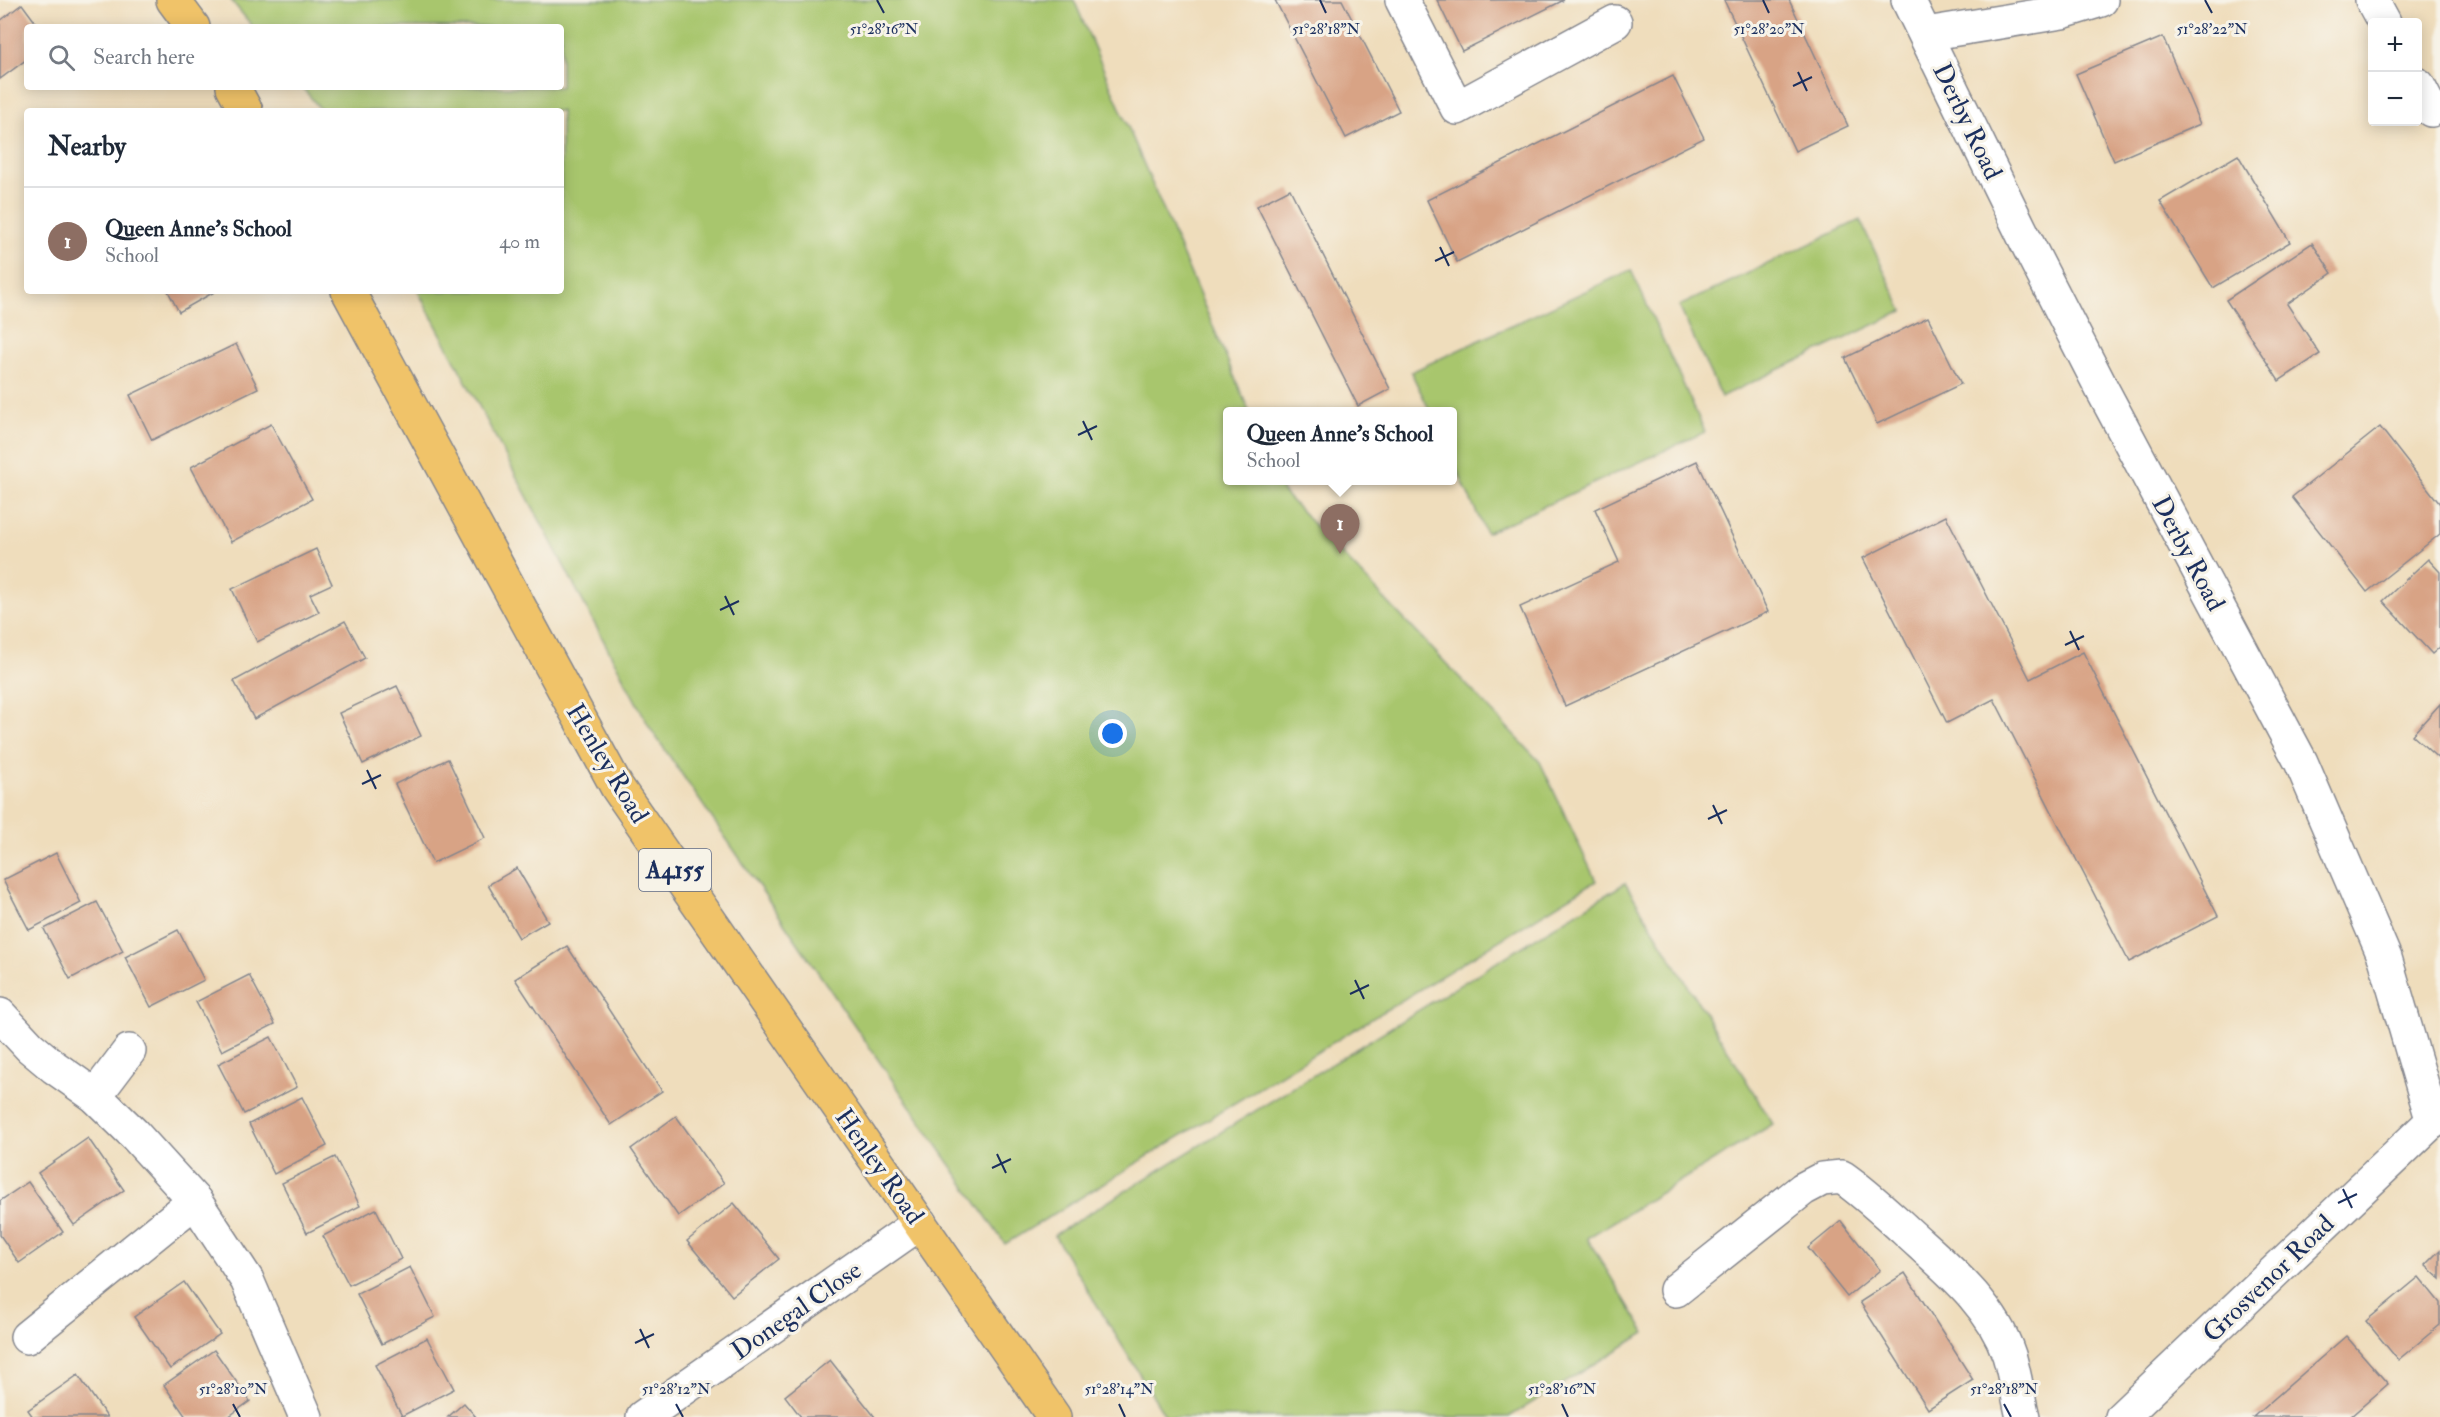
<!DOCTYPE html>
<meta charset="utf-8">
<style>
:root{--surface:#fff;--page:#f6f6f7;--text:#1f2937;--muted:#747a83;--line:#e0e1e3;--accent:#1f6fb2}
body{margin:0;font-family:"IM FELL Double Pica",serif;background:var(--page);color:var(--text)}
.controls{position:absolute;right:18px;top:18px;display:grid;overflow:hidden;border-radius:6px;box-shadow:0 3px 15px #0003}
.controls button{width:54px;height:54px;display:grid;place-items:center;padding:0;border:0;border-bottom:2px solid var(--line);background:var(--surface);color:var(--text);font:30px sans-serif}
.you{position:absolute;left:1113px;top:734px;width:21px;height:21px;margin:-15px;border:4px solid #fff;border-radius:50%;background:#1a73e8;box-shadow:0 0 0 9px #1a73e833}
.badge{display:grid;place-items:center;width:39px;height:39px;border-radius:50%;background:var(--accent);color:#fff;font-size:20px;font-weight:700}
.pin{position:absolute;translate:-50% -50px;filter:drop-shadow(0 2px 3px #0008)}
.pin::after{content:'';position:absolute;top:32px;width:21px;height:18px;background:inherit;clip-path:polygon(0 0,100% 0,50% 100%)}
.popup{position:absolute;left:1223px;top:407px;width:234px;height:78px;box-sizing:border-box;display:grid;place-content:center;border-radius:6px;background:var(--surface);filter:drop-shadow(0 2px 4px #0005);font-size:20px;white-space:nowrap;color:var(--muted)}
.popup b{font-size:22px;color:var(--text)}
.popup::after{content:'';position:absolute;left:50%;top:100%;margin-left:-12px;border:12px solid transparent;border-top-color:var(--surface)}
.list{margin:0;padding:0;list-style:none}
h2{display:flex;justify-content:space-between;align-items:center;height:78px;margin:0;padding:0 24px;font-size:26px}
h2 small{font-size:20px;font-weight:400;color:var(--muted)}
.list li{display:grid;grid-template-columns:39px 1fr auto;gap:18px;align-items:center;box-sizing:border-box;height:108px;padding:0 24px;border-top:2px solid var(--line)}
.list b{display:block;font-size:22px;white-space:nowrap}
.list p{margin:0;font-size:20px;white-space:nowrap;color:var(--muted)}
.list em{font-size:20px;font-style:normal;color:var(--muted)}
.icon{flex:none;width:33px;height:33px;fill:none;stroke:currentColor;stroke-width:2;stroke-linecap:round;stroke-linejoin:round}
.map{position:relative;flex:none;width:2440px;height:1417px;overflow:hidden}
.search{position:absolute;background:var(--surface);box-shadow:0 3px 15px #0003;left:24px;top:24px;width:540px;height:66px;display:flex;align-items:center;gap:15px;box-sizing:border-box;padding:0 21px;border-radius:6px;color:var(--muted);font-size:22px}
.panel{position:absolute;background:var(--surface);box-shadow:0 3px 15px #0003;left:24px;top:108px;width:540px;height:186px;border-radius:6px}
.map>svg:first-child{display:block}
.park{fill:#a8c66d;stroke:#627a66;stroke-width:1.5}
.building{fill:#d8a385}
.lines{fill:none;stroke-linecap:round;stroke-linejoin:round}
.minor-casing{stroke:#85868d;stroke-width:36}
.major-casing{stroke:#85868d;stroke-width:36}
.minor{stroke:#fff;stroke-width:33}
.major{stroke:#f0c369;stroke-width:33}
.ticks{fill:none;stroke:#1b2f5e;stroke-width:2}
.labels{text-anchor:middle;stroke-width:6;stroke-linejoin:round;paint-order:stroke}
.shield{fill:#f7f3e8;stroke:#5d6a87;stroke-width:1.5}
.shield-label{font-size:24px;font-weight:bold;fill:#1b2f5e}
.street-label{font-size:26px;fill:#1b2f5e;stroke:#f7f3e8}
.ticks-label{font-size:15px;text-anchor:middle;fill:#1b2f5e;stroke:#f7f3e8;stroke-width:6;stroke-linejoin:round;paint-order:stroke}
</style>
<div class="map">
<svg width="2440" height="1417" viewBox="0 0 2440 1417">
<rect width="100%" height="100%" fill="#f7f3e8"/>
<filter id="ink" filterUnits="userSpaceOnUse"><feTurbulence type="fractalNoise" baseFrequency=".0167" numOctaves="2"/><feDisplacementMap in="SourceGraphic" scale="12" xChannelSelector="R" yChannelSelector="G"/><feConvolveMatrix kernelMatrix="1 2 1 2 8 2 1 2 1" color-interpolation-filters="sRGB"/></filter>
<filter id="wash" filterUnits="userSpaceOnUse"><feTurbulence type="fractalNoise" baseFrequency=".008" numOctaves="4" result="noise"/><feDisplacementMap in="SourceGraphic" scale="24" xChannelSelector="R" yChannelSelector="G"/><feGaussianBlur stdDeviation="1.35" result="paint"/><feColorMatrix in="noise" values="0 0 0 0 0 0 0 0 0 0 0 0 0 0 0 0 0 1.4 0 .05"/><feComposite in="paint" operator="in"/></filter>
<g filter="url(#wash)">
<rect width="100%" height="100%" fill="#efddbc"/>
<!-- park -->
<g class="park">
<path d="M231,0H1074L1249,411L1228,412V480L1279,481L1283,492L1540,762L1596,881L1005,1244L650,728L418,291H561V111H322L302,87H561V27H253Z"/>
<path d="M1860,220L1903,311L1721,397L1679,306Z"/>
<path d="M1631,270L1705,432L1486,533L1453,461L1452,412L1430,411L1411,372Z"/>
<path d="M1625,883L1773,1124L1587,1238L1645,1333L1509,1417H1166L1054,1235Z"/>
</g>
<g id="blocks">
<!-- building -->
<g class="building">
<path d="M1275,0H1342L1399,111L1346,138Z"/>
<path d="M1437,0H1564L1462,51Z"/>
<path d="M1724,0H1789L1848,126L1795,151Z"/>
<path d="M22,4L39,27H27V59L0,79V21Z"/>
<path d="M2163,37L2200,124L2114,161L2076,74Z"/>
<path d="M1673,76L1704,138L1457,262L1427,200Z"/>
<path d="M2238,155L2290,242L2213,288L2160,201Z"/>
<path d="M1290,189L1390,389L1358,406L1257,206Z"/>
<path d="M2312,243L2332,273L2287,304L2320,354L2279,381L2226,300Z"/>
<path d="M168,291H216L179,312Z"/>
<path d="M1928,317L1961,384L1877,424L1845,358Z"/>
<path d="M236,344L258,388L152,440L130,395Z"/>
<path d="M271,424L312,499L231,542L191,467Z"/>
<path d="M2380,427L2440,504V534L2367,592L2292,497Z"/>
<path d="M1697,461L1768,612L1565,706L1520,607L1619,562L1595,509Z"/>
<path d="M1946,516L2030,679L2083,652L2218,916L2129,962L1994,699L1947,723L1863,558Z"/>
<path d="M316,549L332,584L310,594L319,612L257,642L232,589Z"/>
<path d="M2428,559L2440,572V647L2432,654L2383,601Z"/>
<path d="M345,621L365,658L254,719L234,681Z"/>
<path d="M397,686L421,736L363,764L339,713Z"/>
<path d="M2440,704V760L2412,735Z"/>
<path d="M448,759L485,838L433,863L395,784Z"/>
<path d="M56,853L81,903L29,930L3,880Z"/>
<path d="M517,868L548,921L519,938L488,885Z"/>
<path d="M97,902L123,951L70,979L44,929Z"/>
<path d="M178,930L204,980L151,1007L125,957Z"/>
<path d="M567,946L662,1091L611,1125L515,979Z"/>
<path d="M249,975L275,1024L222,1051L196,1002Z"/>
<path d="M271,1037L297,1087L244,1114L218,1064Z"/>
<path d="M302,1097L327,1146L274,1174L249,1124Z"/>
<path d="M676,1116L724,1183L678,1216L631,1149Z"/>
<path d="M88,1138L124,1190L74,1225L38,1173Z"/>
<path d="M335,1157L360,1206L307,1233L282,1183Z"/>
<path d="M28,1182L63,1232L19,1263L0,1235V1201Z"/>
<path d="M734,1203L779,1259L732,1296L687,1241Z"/>
<path d="M376,1209L401,1259L349,1285L323,1236Z"/>
<path d="M1841,1221L1880,1270L1847,1297L1808,1248Z"/>
<path d="M2440,1250V1279L2425,1265Z"/>
<path d="M410,1267L435,1317L382,1344L357,1294Z"/>
<path d="M1905,1273L1973,1380L1928,1409L1860,1302Z"/>
<path d="M2419,1277L2440,1303V1325L2398,1360L2366,1321Z"/>
<path d="M184,1282L220,1334L170,1369L134,1317Z"/>
<path d="M2346,1336L2388,1384L2350,1417H2253Z"/>
<path d="M427,1338L454,1389L402,1416L375,1365Z"/>
<path d="M214,1350L250,1401L228,1417H186L164,1385Z"/>
<path d="M830,1360L875,1417H801L785,1396Z"/>
<path d="M78,1375L107,1417H33L28,1410Z"/>
<path d="M464,1403L476,1417H448Z"/>
</g>
</g>
</g>
<g filter="url(#ink)">
<use href="#blocks" fill-opacity="0" stroke="#85868d" stroke-width="1.5"/>
<g class="lines">
<!-- minor casing -->
<g class="minor-casing">
<g id="minor">
<path d="M1402,0L1457,108L1615,22"/>
<path d="M1908,0L2029,247L2104,393L2301,762L2385,958L2433,1122"/>
<path d="M2372,0L2384,22"/>
<path d="M1926,34L2062,12L2101,0"/>
<path d="M2418,85L2431,110"/>
<path d="M0,1015L30,1047L54,1067L95,1096L134,1134L195,1201L247,1280L306,1417"/>
<path d="M95,1096L129,1051"/>
<path d="M1676,1290L1803,1189L1822,1179L1842,1177C1865,1193 1884,1211 1905,1230C1944,1266 1991,1302 2009,1355C2015,1375 2018,1397 2023,1417"/>
<path d="M27,1337L195,1201"/>
<path d="M643,1417L920,1223"/>
<path d="M2122,1417L2440,1114"/>
</g>
</g>
<!-- major casing -->
<g class="major-casing">
<g id="major">
<path d="M173,0L193,27"/>
<path d="M233,87L246,111"/>
<path d="M348,291L617,787L1054,1417"/>
</g>
</g>
<!-- minor -->
<use href="#minor" class="minor"/>
<!-- major -->
<use href="#major" class="major"/>
</g>
</g>
<!-- ticks -->
<path class="ticks" d="M877,0L884,13M1320,0L1326,13M1763,0L1769,13M2205,0L2212,13M1798,72L1807,91M1793,86L1812,77M1440,247L1449,266M1435,261L1454,252M1083,421L1092,440M1078,435L1097,426M725,596L734,615M720,610L739,601M2070,631L2079,650M2065,645L2084,636M367,770L376,789M362,784L381,775M1713,805L1722,824M1708,819L1727,810M1355,980L1364,999M1350,994L1369,985M997,1154L1006,1173M992,1168L1011,1159M2343,1189L2352,1208M2338,1203L2357,1194M640,1329L649,1348M635,1343L654,1334M233,1404L240,1417M676,1404L683,1417M1119,1404L1125,1417M1562,1404L1568,1417M2004,1404L2011,1417"/>
<g class="labels">
<!-- shield labels -->
<rect class="shield" x="639" y="849" width="72" height="42" rx="4.5"/>
<g class="shield-label">
<text x="675" y="878">A4155</text>
</g>
<!-- street labels -->
<g class="street-label">
<text transform="translate(1968 121) rotate(64)" y="9">Derby Road</text>
<text transform="translate(2189 553) rotate(62)" y="9">Derby Road</text>
<text transform="translate(608 763) rotate(59)" y="9">Henley Road</text>
<text transform="translate(880 1166) rotate(55)" y="9">Henley Road</text>
<text transform="translate(2268 1278) rotate(-44)" y="9">Grosvenor Road</text>
<text transform="translate(796 1310) rotate(-35)" y="9">Donegal Close</text>
</g>
</g>
<g class="ticks-label">
<text x="2212" y="34">51°28'22"N</text>
<text x="884" y="34">51°28'16"N</text>
<text x="1326" y="34">51°28'18"N</text>
<text x="1769" y="34">51°28'20"N</text>
<text x="233" y="1394">51°28'10"N</text>
<text x="676" y="1394">51°28'12"N</text>
<text x="1119" y="1394">51°28'14"N</text>
<text x="1562" y="1394">51°28'16"N</text>
<text x="2004" y="1394">51°28'18"N</text>
</g>
</svg>
<div class="controls">
<button>+</button>
<button>−</button>
</div>
<div class="you"></div>
<div class="pin badge" style="left:1340px;top:554px;background:#8d6e63">1</div>
<div class="popup"><b>Queen Anne's School</b>School</div>
<div class="search"><svg class="icon" aria-label="search" viewBox="0 0 24 24"><circle cx="10" cy="10" r="6"/><path d="M15 15l6 6"/></svg>Search here</div>
<section class="panel">
<h2>Nearby<small></small></h2>
<ul class="list">
<li><span class="badge" style="background:#8d6e63">1</span><div><b>Queen Anne's School</b><p>School</p></div><em>40 m</em></li>
</ul>
</section>
</div>
